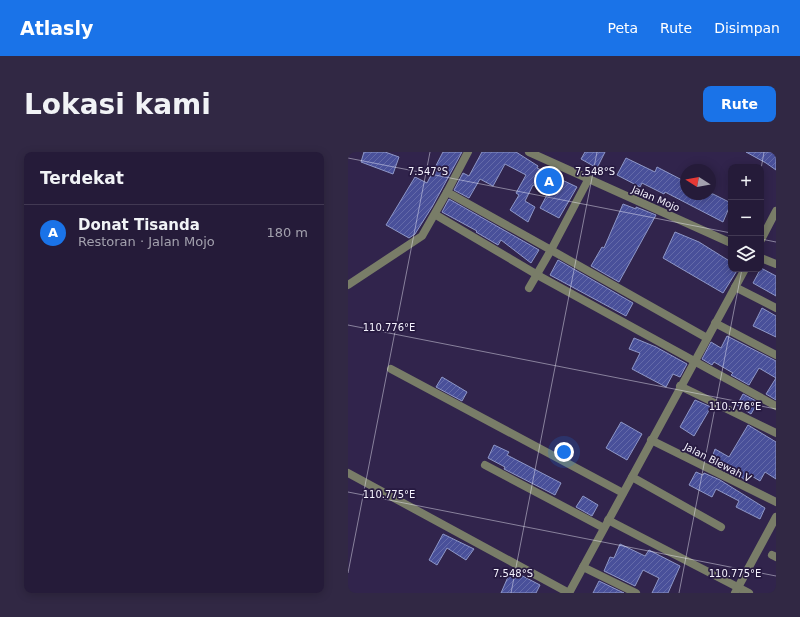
<!DOCTYPE html>
<html lang="id">
<meta charset="utf-8">
<style>
:root{--surface:#251b39;--page:#312844;--text:#f1f3f6;--muted:#a3a1ae;--line:#423953;--accent:#1a73e8}
body{margin:0;font-family:"DejaVu Sans",sans-serif;background:var(--page);color:var(--text)}
.controls{position:absolute;right:12px;top:12px;display:grid;overflow:hidden;border-radius:8px;box-shadow:0 2px 10px #0003}
.controls button{width:36px;height:36px;display:grid;place-items:center;padding:0;border:0;border-bottom:1px solid var(--line);background:var(--surface);color:var(--text);font:20px sans-serif}
.compass{position:absolute;left:332px;top:12px;width:36px;height:36px;border-radius:50%;background:var(--surface);box-shadow:0 2px 10px #0003;rotate:281deg}
.you{position:absolute;left:216px;top:300px;width:14px;height:14px;margin:-10px;border:3px solid #fff;border-radius:50%;background:#1a73e8;box-shadow:0 0 0 6px #1a73e833}
.badge{display:grid;place-items:center;width:26px;height:26px;border-radius:50%;background:var(--accent);color:#fff;font-size:13px;font-weight:700}
.pin{position:absolute;translate:-50% -50%;border:2px solid #fff;box-shadow:0 1px 4px #0006}
.list{margin:0;padding:0;list-style:none}
h2{display:flex;justify-content:space-between;align-items:center;height:52px;margin:0;padding:0 16px;font-size:17px}
h2 small{font-size:13px;font-weight:400;color:var(--muted)}
.list li{display:grid;grid-template-columns:26px 1fr auto;gap:12px;align-items:center;box-sizing:border-box;height:56px;padding:0 16px;border-top:1px solid var(--line)}
.list b{display:block;font-size:15px;white-space:nowrap}
.list p{margin:0;font-size:13px;white-space:nowrap;color:var(--muted)}
.list em{font-size:13px;font-style:normal;color:var(--muted)}
.icon{flex:none;width:22px;height:22px;fill:none;stroke:currentColor;stroke-width:2;stroke-linecap:round;stroke-linejoin:round}
.map{position:relative;flex:none;width:428px;height:441px;overflow:hidden;border-radius:8px}
header{display:flex;align-items:center;gap:24px;box-sizing:border-box;height:56px;padding:0 20px;background:var(--accent);color:#fff}
header strong{font-size:19px}
nav{display:flex;gap:22px;margin-inline-start:auto;font-size:14px}
.intro{display:flex;align-items:center;justify-content:space-between;box-sizing:border-box;height:96px;padding:0 24px}
h1{margin:0;font-size:28px}
.button{padding:10px 18px;border-radius:8px;background:var(--accent);color:#fff;font-size:14px;font-weight:700}
main{display:flex;gap:24px;padding:0 24px}
aside{flex:1;background:var(--surface);border-radius:8px;box-shadow:0 2px 10px #0003}
.map>svg:first-child{display:block}
.building{fill:url(#building-hatch);stroke:#8e97c7}
.lines{fill:none;stroke-linecap:round;stroke-linejoin:round}
.minor{stroke:#797d68;stroke-width:8}
.tertiary{stroke:#797d68;stroke-width:8}
.ticks{fill:none;stroke:#f5f3fe;stroke-width:1;stroke-opacity:0.45}
.labels{text-anchor:middle;stroke-width:3.5;stroke-linejoin:round;paint-order:stroke}
.street-label{font-size:10px;fill:#f5f3fe;stroke:#271a41}
.ticks-label{font-size:10px;text-anchor:middle;fill:#f5f3fe;stroke:#271a41;stroke-width:3.5;stroke-linejoin:round;paint-order:stroke}
</style>
<header>
<strong>Atlasly</strong>
<nav><a>Peta</a><a>Rute</a><a>Disimpan</a></nav>
</header>
<div class="intro"><h1>Lokasi kami</h1><a class="button">Rute</a></div>
<main>
<aside>
<h2>Terdekat<small></small></h2>
<ul class="list">
<li><span class="badge">A</span><div><b>Donat Tisanda</b><p>Restoran · Jalan Mojo</p></div><em>180 m</em></li>
</ul>
</aside>
<div class="map">
<svg width="428" height="441" viewBox="0 0 428 441">
<defs>
<pattern id="building-hatch" width="6" height="6" patternUnits="userSpaceOnUse"><rect width="6" height="6" fill="#49509a"/><path d="M-1 1l2-2M0 6l6-6M5 7l2-2" fill="none" stroke="#646aa9"/></pattern>
</defs>
<rect width="100%" height="100%" fill="#31244c"/>
<!-- building -->
<g class="building">
<path d="M16,0H37L51,5L45,22L13,10Z"/>
<path d="M95,0H114L84,55L67,82L61,86L38,73L67,25L79,31Z"/>
<path d="M134,0H168L190,14L189,16L229,35L211,66L192,56L200,41L185,33L177,49L187,55L180,70L162,58L171,43L168,41L178,23L157,12L145,34L132,27L121,46L106,38L115,21L121,24Z"/>
<path d="M237,0H257L249,16L233,7Z"/>
<path d="M398,0H428V18L418,11Z"/>
<path d="M278,6L307,20L309,15L338,30V42H365L383,51L375,70L317,40L316,42L294,31L292,35L269,23Z"/>
<path d="M101,47L191,98L183,111L153,88L150,93L128,80L129,79L94,60Z"/>
<path d="M275,52L288,57V55L308,63L271,130L243,114L254,95L256,96Z"/>
<path d="M327,80L351,90L383,110V117H390L375,141L315,106Z"/>
<path d="M210,108L285,151L278,164L202,123Z"/>
<path d="M413,116L428,124V144L405,131Z"/>
<path d="M414,156L428,164V185L405,174Z"/>
<path d="M379,184L428,209V248L418,242L428,226L411,216L401,233L383,223L385,221L366,210L364,213L354,207L363,190L373,196Z"/>
<path d="M286,186L308,195L339,212L332,225L325,222L318,235L284,217L292,201L281,197Z"/>
<path d="M94,225L119,240L114,249L88,235Z"/>
<path d="M395,242L410,250L403,262L389,253Z"/>
<path d="M347,248L363,255L346,284L332,275Z"/>
<path d="M273,270L294,282L279,308L258,296Z"/>
<path d="M400,273L428,290V327L417,320L412,329L402,323L398,329L380,314L377,319L362,311L367,297L381,305Z"/>
<path d="M146,293L161,300L159,303L213,331L207,343L156,317L157,315L140,306Z"/>
<path d="M348,320L355,323L356,321L372,328L417,356L412,367L388,355L391,349L368,337L364,345L341,333Z"/>
<path d="M235,344L250,353L244,364L228,355Z"/>
<path d="M95,382L126,397L118,408L99,396L89,413L81,408Z"/>
<path d="M272,392L297,404L301,398L332,414L320,441H304L311,426L295,418L287,434L256,419L262,405L266,406Z"/>
<path d="M163,418L192,433L188,441H153Z"/>
<path d="M251,429L276,441H245Z"/>
</g>
<g class="lines">
<!-- minor -->
<g class="minor">
<path d="M120,0L99,40L203,98L240,28"/>
<path d="M88,63L193,125L428,254"/>
<path d="M413,88L428,59"/>
<path d="M0,133L74,84L99,40"/>
<path d="M387,135L428,156"/>
<path d="M181,136L203,98L359,186"/>
<path d="M367,171L428,203"/>
<path d="M43,217L275,341"/>
<path d="M332,234L428,281"/>
<path d="M303,288L428,350"/>
<path d="M137,313L256,376"/>
<path d="M0,321L221,441"/>
<path d="M284,325L373,375"/>
<path d="M260,368L401,441"/>
<path d="M424,403L428,405"/>
<path d="M235,415L288,441"/>
<path d="M221,441L397,117"/>
<path d="M387,441L428,365"/>
</g>
<!-- tertiary -->
<g class="tertiary">
<path d="M181,0L383,91"/>
<path d="M413,106L428,112"/>
</g>
</g>
<!-- ticks -->
<path class="ticks" d="M0,6L383,81M413,17L416,0M413,87L428,90M0,173L428,257M0,340L428,424M0,421L82,0M163,441L249,0M331,441L394,117"/>
<g class="labels">
<!-- street labels -->
<g class="street-label">
<text transform="translate(308 46) rotate(23)" y="4">Jalan Mojo</text>
<text transform="translate(370 310) rotate(27)" y="4">Jalan Blewah V</text>
</g>
</g>
<g class="ticks-label">
<text x="80" y="23">7.547°S</text>
<text x="247" y="23">7.548°S</text>
<text x="41" y="179">110.776°E</text>
<text x="387" y="258">110.776°E</text>
<text x="41" y="346">110.775°E</text>
<text x="165" y="425">7.548°S</text>
<text x="387" y="425">110.775°E</text>
</g>
</svg>
<div class="controls">
<button>+</button>
<button>−</button>
<button><svg class="icon" aria-label="layers" viewBox="0 0 24 24"><path d="M12 4l9 5-9 5-9-5zM3 14l9 5 9-5"/></svg></button>
</div>
<svg class="compass" viewBox="-18 -18 36 36"><path d="M0-13l5 13h-10z" fill="#e53935"/><path d="M0 13l5-13h-10z" fill="#a3a1ae"/></svg>
<div class="you"></div>
<div class="pin badge" style="left:201px;top:29px">A</div>
</div>
</main>
